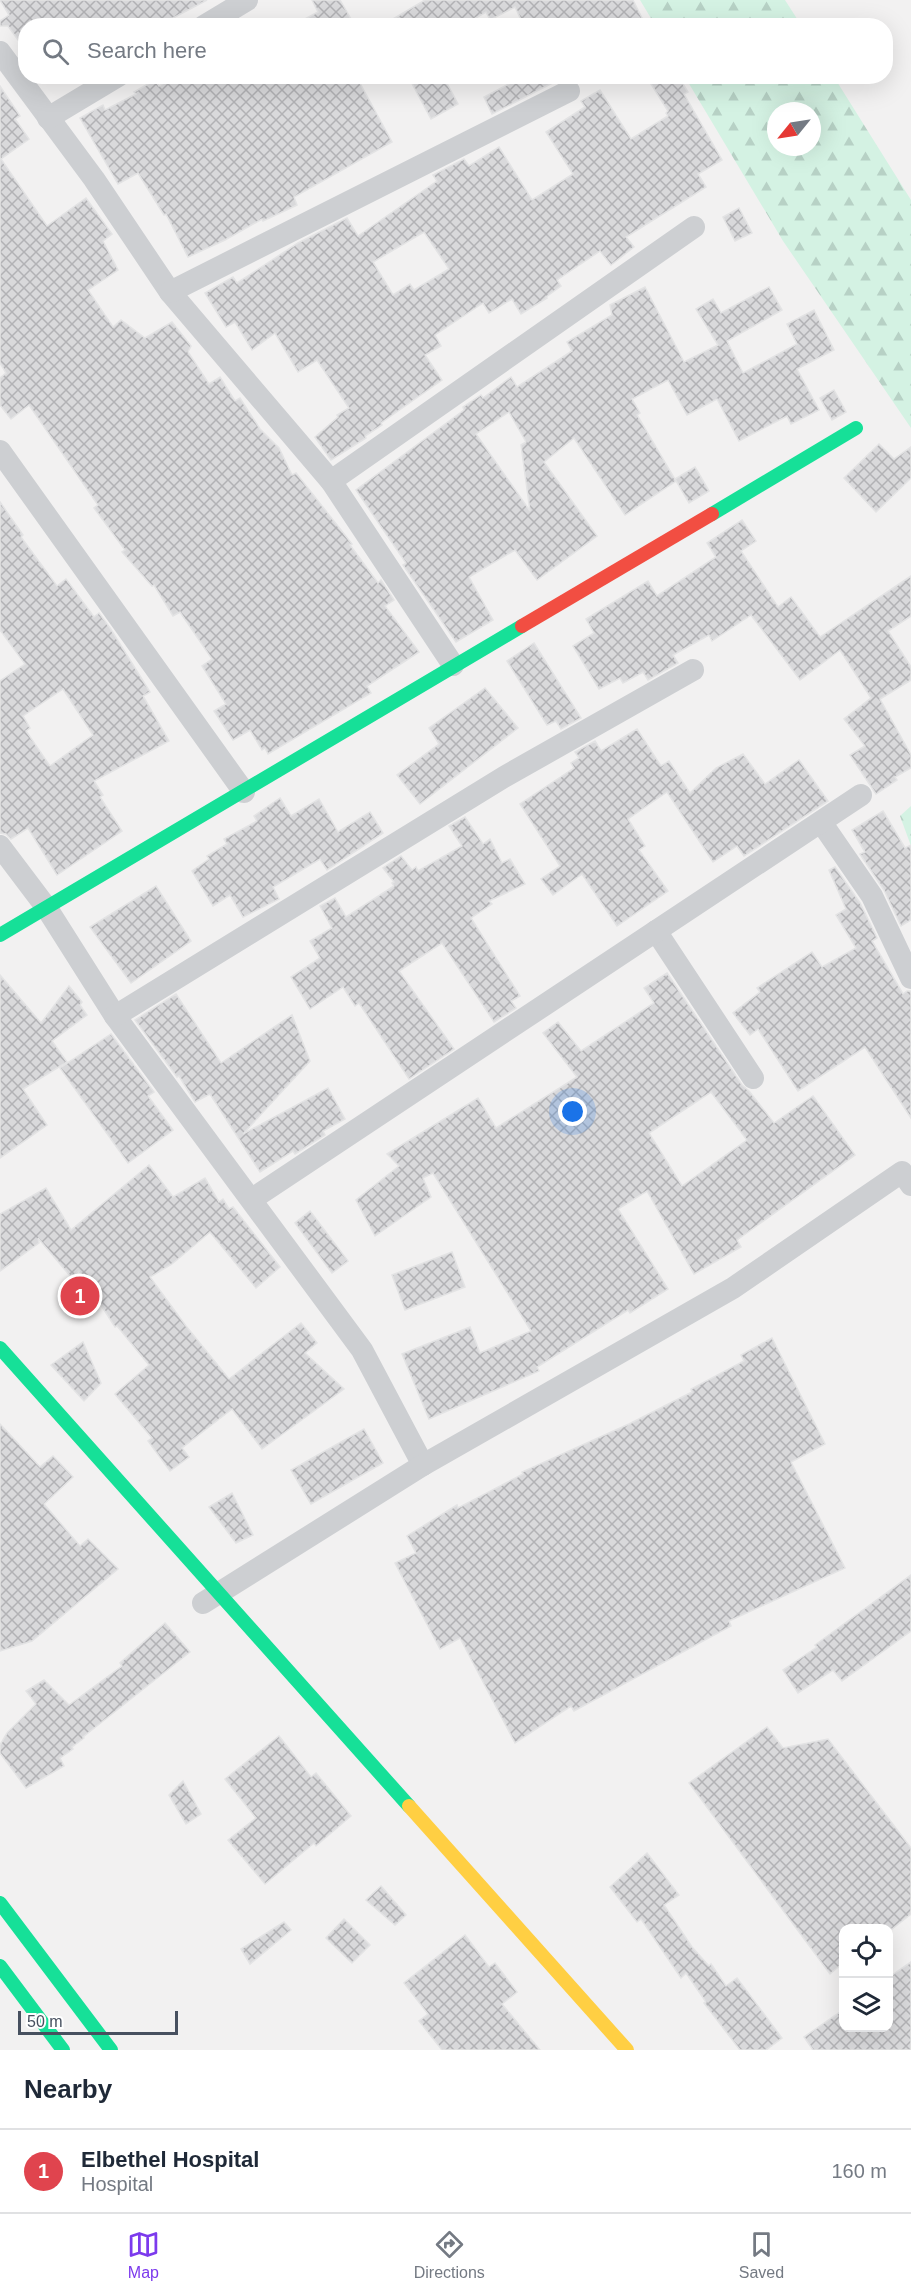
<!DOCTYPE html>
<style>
:root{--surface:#fff;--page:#f6f6f7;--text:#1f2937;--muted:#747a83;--line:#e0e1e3;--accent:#7c3aed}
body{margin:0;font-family:Arial,sans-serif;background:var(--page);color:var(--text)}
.controls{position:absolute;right:18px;bottom:18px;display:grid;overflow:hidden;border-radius:12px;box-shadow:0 6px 24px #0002}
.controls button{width:54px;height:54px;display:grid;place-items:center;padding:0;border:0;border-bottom:2px solid var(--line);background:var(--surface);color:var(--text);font:30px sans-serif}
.compass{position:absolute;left:767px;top:102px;width:54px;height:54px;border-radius:50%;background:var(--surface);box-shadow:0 6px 24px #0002;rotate:240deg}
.scale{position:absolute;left:18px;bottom:15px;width:160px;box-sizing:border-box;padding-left:6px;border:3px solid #47505f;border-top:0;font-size:16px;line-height:21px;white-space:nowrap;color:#47505f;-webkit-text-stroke:4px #fff;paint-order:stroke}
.you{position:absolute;left:573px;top:1112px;width:21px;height:21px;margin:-15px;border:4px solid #fff;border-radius:50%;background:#1a73e8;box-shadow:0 0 0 9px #1a73e833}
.badge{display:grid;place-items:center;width:39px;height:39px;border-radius:50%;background:var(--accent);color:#fff;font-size:20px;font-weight:700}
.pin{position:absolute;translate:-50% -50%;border:3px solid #fff;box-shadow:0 2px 6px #0006}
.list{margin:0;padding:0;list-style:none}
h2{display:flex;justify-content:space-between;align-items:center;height:78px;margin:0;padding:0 24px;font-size:26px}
h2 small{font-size:20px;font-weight:400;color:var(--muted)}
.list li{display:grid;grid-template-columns:39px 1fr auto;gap:18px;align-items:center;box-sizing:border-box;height:84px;padding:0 24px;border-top:2px solid var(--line)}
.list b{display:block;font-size:22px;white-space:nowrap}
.list p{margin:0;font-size:20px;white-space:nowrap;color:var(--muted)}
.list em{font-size:20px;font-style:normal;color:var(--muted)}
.icon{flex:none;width:33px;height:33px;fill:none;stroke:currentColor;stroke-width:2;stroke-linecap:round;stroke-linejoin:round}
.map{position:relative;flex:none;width:911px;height:2050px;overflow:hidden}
.search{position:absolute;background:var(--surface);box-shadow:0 6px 24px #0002;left:18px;right:18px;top:18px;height:66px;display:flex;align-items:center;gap:15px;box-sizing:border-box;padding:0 21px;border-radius:24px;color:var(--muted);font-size:22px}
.sheet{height:162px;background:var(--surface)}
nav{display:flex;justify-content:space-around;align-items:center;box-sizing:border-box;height:84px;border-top:2px solid var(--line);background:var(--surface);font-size:16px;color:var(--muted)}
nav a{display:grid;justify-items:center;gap:3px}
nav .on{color:var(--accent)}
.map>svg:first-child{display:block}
.forest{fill:url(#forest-firs);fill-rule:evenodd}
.building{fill:url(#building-cross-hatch);stroke:#e3e3e4;stroke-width:1.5;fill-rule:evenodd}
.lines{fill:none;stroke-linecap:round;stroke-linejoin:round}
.street{stroke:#cdcfd2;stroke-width:22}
.fast{stroke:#16e098;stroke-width:14}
.slow{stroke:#ffcf43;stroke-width:14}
.jam{stroke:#f24e42;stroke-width:14}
</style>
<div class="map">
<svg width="911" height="2050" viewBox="0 0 911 2050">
<defs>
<pattern id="forest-firs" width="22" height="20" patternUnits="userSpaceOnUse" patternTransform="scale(1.5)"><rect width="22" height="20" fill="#d4f2e3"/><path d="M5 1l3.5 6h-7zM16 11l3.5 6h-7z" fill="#b7d1c5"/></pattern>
<pattern id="building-cross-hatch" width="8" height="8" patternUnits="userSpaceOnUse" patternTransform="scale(1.5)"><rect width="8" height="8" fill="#d9d9db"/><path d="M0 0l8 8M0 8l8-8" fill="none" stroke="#b2b2b5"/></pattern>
</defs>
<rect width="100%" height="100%" fill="#f2f1f1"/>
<!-- forest -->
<g class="forest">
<path d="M640,0H785L801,25H655Z"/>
<path d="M685,77H834L911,200V428L783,241ZM776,111H812V147H776Z"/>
<path d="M911,806V846L900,816Z"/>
</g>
<!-- building -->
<g class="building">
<path d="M0,0H207L158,26H26V51L8,26H0V21L9,15Z"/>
<path d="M312,0H340L355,26H292L318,12Z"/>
<path d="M425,0H633L646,26H524L515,7L490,20L486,12L462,26H381Z"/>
<path d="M175,76H356L392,142L294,197L297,205L263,221L262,219L225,240L188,257L166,214L164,215L138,173L118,184L80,118L103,105L105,110L136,94L134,92L155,80L159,86Z"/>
<path d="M408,76H443L458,104L431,119Z"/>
<path d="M524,76H566L492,114L484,97Z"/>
<path d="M646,76H678L688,92L684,94L722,160L698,174L706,187L626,237L634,247L611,265L600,251L557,280L561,286L546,297L547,298L521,314L512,299L489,313L483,303L435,335L441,346L425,355L442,380L381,423L382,425L365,436L366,438L331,460L315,437L338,417L337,415L349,408L317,360L298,372L275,333L252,350L235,322L226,327L205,293L233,277L237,283L298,243L347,218L358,236L437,181L433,175L464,159L469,166L499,147L532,200L573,174L546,132L585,107L581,101L600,90L631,139L668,116L666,113L668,111ZM424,232L449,269L414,290L410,284L393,295L373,262Z"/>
<path d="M0,86L20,116L15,119L29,139L1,159L47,226L86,198L112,234L103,241L118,270L88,290L113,327L121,320L145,338L172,322L191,346L188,352L209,384L220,377L235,401L240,398L260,429L279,448L292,475L296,473L352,544L350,545L378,583L381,580L394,600L385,606L419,652L367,686L371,693L268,754L265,748L262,750L250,730L233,740L214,711L226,704L202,666L212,659L180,612L173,616L154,585L152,586L122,552L125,550L94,508L98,505L29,405L11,419L0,405V378L6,373L0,363Z"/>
<path d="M739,208L752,233L735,241L723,217Z"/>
<path d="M645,287L684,362L718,345L696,309L713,299L721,313L769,287L782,310L727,341L743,373L797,344L787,324L814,310L834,350L797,369L819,410L791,424L787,416L739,441L717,399L687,415L668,380L632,399L640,413L637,415L676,481L625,515L574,438L544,462L597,536L537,580L515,550L469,577L493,620L456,642L403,565L406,563L356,490L464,410L463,407L481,395L483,398L511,377L517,387L572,351L567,342L612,315L610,305ZM509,412L526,442L521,445L530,511L476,434Z"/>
<path d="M834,390L846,412L832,420L820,398Z"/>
<path d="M879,444L894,459L911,447V478L876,512L844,478Z"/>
<path d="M695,467L709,491L689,503L675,479Z"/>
<path d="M0,502L23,535L21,537L57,586L66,579L94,617L99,613L110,628L150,692L143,696L169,741L94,781L103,795L100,797L122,831L57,875L28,828L11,839L6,834L0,833V681L25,664L0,630ZM63,689L93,735L50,766L26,731L30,728L23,716Z"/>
<path d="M742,520L756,541L741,551L778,607L791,597L820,637L911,576V616L888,631L911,667V680L880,699L911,755V768L895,777L897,780L876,794L850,755L865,746L844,719L871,698L840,650L800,680L751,615L712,641L709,635L673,655L678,663L648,680L643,672L623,683L620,678L599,689L573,646L594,633L586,619L648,581L657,596L716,557L707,543Z"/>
<path d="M534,643L581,718L561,729L556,721L547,725L507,661Z"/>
<path d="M485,688L518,728L420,804L397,775L439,744L429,728Z"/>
<path d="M637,729L661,766L669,761L690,793L716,768L743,754L765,784L799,760L828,801L744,856L737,846L713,862L667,792L628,819L645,846L639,850L668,891L617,926L582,874L553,895L541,879L560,866L520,804L574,768L571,763L579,758L575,752L595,741L601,751Z"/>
<path d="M280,798L291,816L319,799L338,832L370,812L383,833L327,870L320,859L273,887L279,899L243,917L230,895L213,906L192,871L209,859L207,856L227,844L224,839L257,821L254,816Z"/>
<path d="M883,811L905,848L911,845V920L901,926L884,890L860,854L865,852L852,830Z"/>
<path d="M465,817L483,844L490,839L502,863L510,859L525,884L489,901L492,904L471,918L520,996L511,1001L516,1008L494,1022L442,943L399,971L454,1049L409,1079L359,1003L355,1006L343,987L310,1009L291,977L320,958L310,941L332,928L320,906L335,898L346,917L394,886L392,883L394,882L383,868L401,856L412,870L416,867L418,871L462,846L449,826Z"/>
<path d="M835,867L860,903L877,938L872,941L903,994L907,991H911V1118L865,1047L798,1091L758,1029L750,1035L733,1013L760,992L757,988L812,952L822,967L856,948L836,915L846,909L829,870Z"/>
<path d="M156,886L191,941L131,983L90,927Z"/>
<path d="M667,973L742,1085L749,1091L774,1123L813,1096L855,1155L737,1240L741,1247L694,1274L647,1191L618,1209L668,1289L630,1313L628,1310L537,1367L539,1371L429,1419L402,1354L470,1327L480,1353L531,1331L433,1173L423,1178L431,1197L375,1236L356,1200L399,1166L387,1154L478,1098L496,1128L577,1077L543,1033L558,1022L581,1051L654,1003L644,988ZM711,1092L747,1140L682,1186L649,1133Z"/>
<path d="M0,975L41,1023L69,986L82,1002L80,1005L87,1015L52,1041L67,1062L23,1089L47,1125L0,1158Z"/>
<path d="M176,994L221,1063L292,1015L310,1061L243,1134L328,1088L345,1119L323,1131L325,1135L295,1154L293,1151L260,1172L210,1094L195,1102L179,1076L177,1077L135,1020Z"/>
<path d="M111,1034L154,1092L148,1096L173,1130L128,1163L60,1068Z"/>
<path d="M149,1165L173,1197L205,1178L219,1202L223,1199L229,1209L233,1207L280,1267L256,1288L210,1232L172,1264L150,1277L186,1326L229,1379L301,1323L317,1343L305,1353L344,1389L262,1449L232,1409L182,1448L189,1457L170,1471L148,1441L152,1438L115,1394L149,1365L117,1326L115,1327L79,1271L71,1277L38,1238L39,1243L0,1271V1214L46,1188L71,1230Z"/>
<path d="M310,1211L348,1261L332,1273L295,1223Z"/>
<path d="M452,1252L465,1287L405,1310L392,1275Z"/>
<path d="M772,1338L825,1444L791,1462L845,1568L729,1621L731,1626L574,1711L571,1706L515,1743L460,1638L440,1649L395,1563L416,1553L407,1536L457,1505L458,1508L523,1474L522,1472L629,1424L692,1392L691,1389L744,1361L741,1355Z"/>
<path d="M83,1342L101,1383L84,1401L51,1365Z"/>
<path d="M0,1424L40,1467L53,1456L73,1477L44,1504L80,1546L88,1539L118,1569L32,1641L0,1651Z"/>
<path d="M364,1429L383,1463L311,1504L291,1470Z"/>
<path d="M232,1493L253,1535L236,1543L209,1507Z"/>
<path d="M911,1575V1631L842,1681L833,1670L798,1693L783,1670L817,1647L815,1645Z"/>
<path d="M165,1623L190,1652L83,1737L84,1738L72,1747L73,1749L60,1758L64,1766L26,1788L0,1753V1745L7,1733L36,1704L26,1691L44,1680L69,1705L122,1666L120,1663Z"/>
<path d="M767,1727L783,1748L828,1739L911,1848V1914L892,1929H843V1963L830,1974L689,1783Z"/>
<path d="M279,1736L311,1777L316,1773L351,1816L316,1846L314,1843L265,1884L228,1840L256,1818L225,1779Z"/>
<path d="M183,1781L201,1814L186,1824L169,1795Z"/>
<path d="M647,1853L679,1895L664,1905L692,1947L709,1966L711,1964L726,1986L737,1978L782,2038L766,2050H740L704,2003L706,2002L686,1973L681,1978L641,1919L637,1922L610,1887Z"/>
<path d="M381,1886L406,1915L395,1925L366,1900Z"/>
<path d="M344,1919L370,1945L352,1963L326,1938Z"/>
<path d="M284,1922L291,1930L250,1964L241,1949Z"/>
<path d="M465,1935L489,1967L495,1963L517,1992L502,2004L540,2050H442L419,2021L428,2014L404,1983Z"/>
<path d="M911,1962V2050H813L804,2037L843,2010V2028H888V1978Z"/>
</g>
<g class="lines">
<!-- street -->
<g class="street">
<path d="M204,26L247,0"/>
<path d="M0,52L94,179L170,292L331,481L453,665"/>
<path d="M48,118L118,76"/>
<path d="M170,292L569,91"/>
<path d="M0,451L244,792"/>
<path d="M331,481L694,227"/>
<path d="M821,822L872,896L911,978"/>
<path d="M0,846L46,907L115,1016L362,1350L423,1465"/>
<path d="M656,931L753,1078"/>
<path d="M115,1016L504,777L693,670"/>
<path d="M252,1199L861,795"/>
<path d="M203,1603L423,1465L733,1288L902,1172L911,1185"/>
</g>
<!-- fast -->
<g class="fast">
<path d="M712,514L856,428"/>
<path d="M0,935L522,626"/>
<path d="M0,1348L409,1806"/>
<path d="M0,1903L111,2050"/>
<path d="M0,1966L63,2050"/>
</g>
<!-- slow -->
<path class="slow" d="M409,1806L627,2050"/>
<!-- jam -->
<path class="jam" d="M522,626L712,514"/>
</g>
</svg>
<div class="controls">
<button><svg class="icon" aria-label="locate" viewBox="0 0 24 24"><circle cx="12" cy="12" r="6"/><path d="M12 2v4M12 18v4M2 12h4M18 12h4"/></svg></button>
<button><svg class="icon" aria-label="layers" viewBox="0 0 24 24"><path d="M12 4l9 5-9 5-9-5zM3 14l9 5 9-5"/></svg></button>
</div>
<svg class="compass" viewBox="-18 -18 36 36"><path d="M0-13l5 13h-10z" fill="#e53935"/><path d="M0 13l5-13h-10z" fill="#747a83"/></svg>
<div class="scale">50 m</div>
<div class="you"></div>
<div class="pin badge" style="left:80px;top:1296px;background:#e0444e">1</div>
<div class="search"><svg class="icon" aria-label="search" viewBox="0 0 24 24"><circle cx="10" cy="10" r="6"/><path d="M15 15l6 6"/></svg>Search here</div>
</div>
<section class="sheet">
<h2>Nearby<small></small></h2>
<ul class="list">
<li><span class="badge" style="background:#e0444e">1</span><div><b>Elbethel Hospital</b><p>Hospital</p></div><em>160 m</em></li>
</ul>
</section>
<nav>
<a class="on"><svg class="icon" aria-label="map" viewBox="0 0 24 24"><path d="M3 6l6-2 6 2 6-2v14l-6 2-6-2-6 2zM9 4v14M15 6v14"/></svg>Map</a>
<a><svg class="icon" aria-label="directions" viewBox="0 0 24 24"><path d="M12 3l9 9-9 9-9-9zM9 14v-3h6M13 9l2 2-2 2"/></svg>Directions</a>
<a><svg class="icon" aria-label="saved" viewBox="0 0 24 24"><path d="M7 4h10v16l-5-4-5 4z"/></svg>Saved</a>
</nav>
